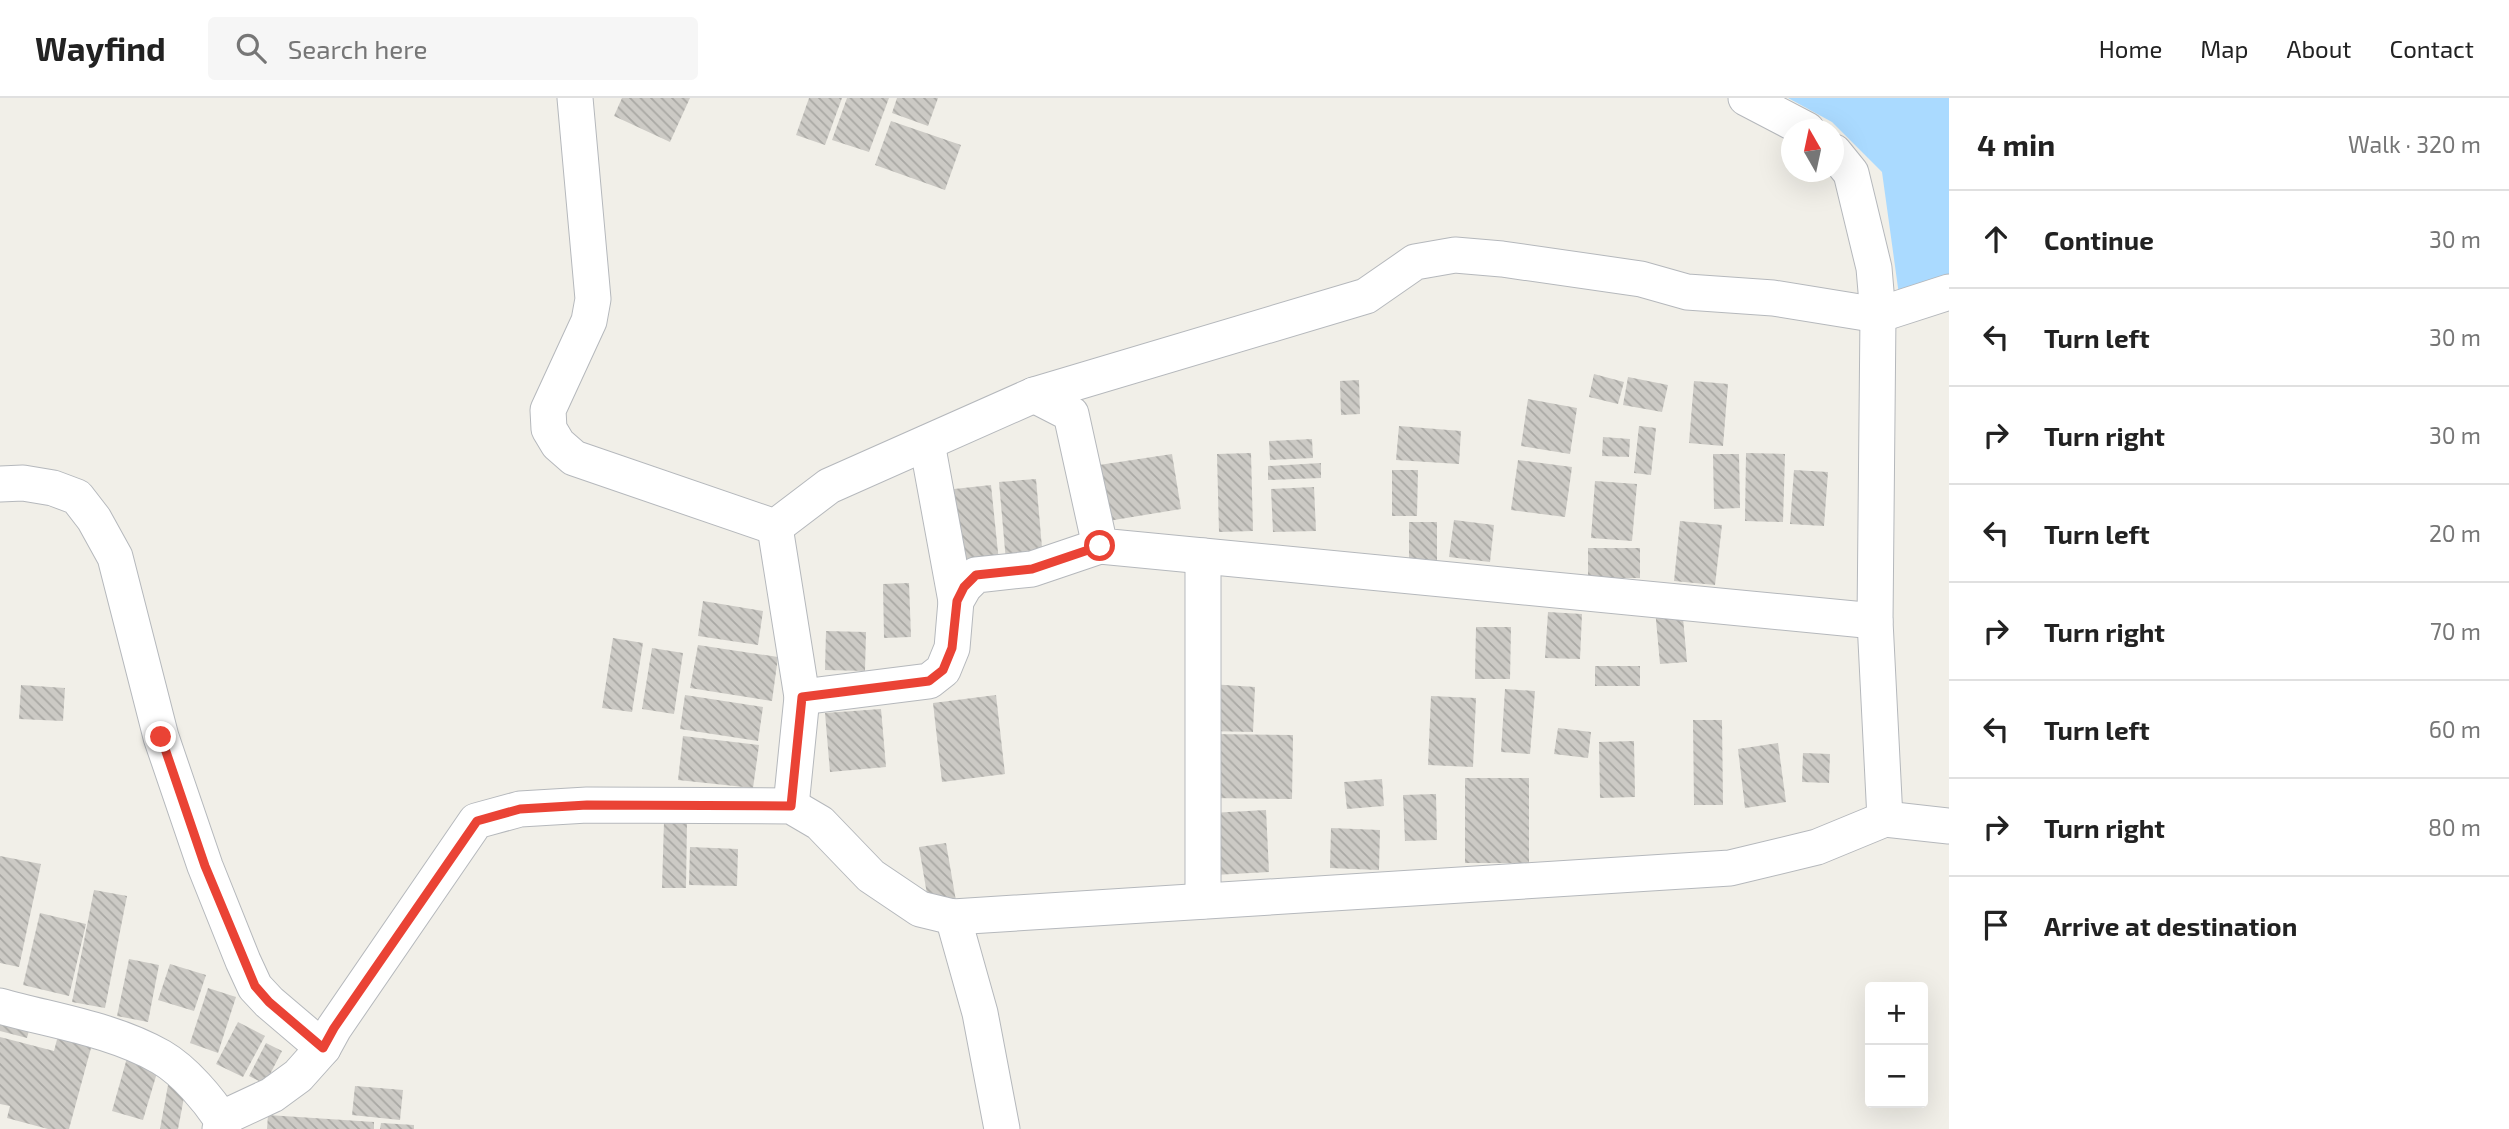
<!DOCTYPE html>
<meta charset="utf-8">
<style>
:root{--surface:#fff;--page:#f6f6f6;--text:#222;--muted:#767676;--line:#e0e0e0}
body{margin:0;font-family:"Exo 2",sans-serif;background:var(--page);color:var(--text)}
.controls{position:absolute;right:21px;bottom:21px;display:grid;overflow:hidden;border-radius:7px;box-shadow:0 7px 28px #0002}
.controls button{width:63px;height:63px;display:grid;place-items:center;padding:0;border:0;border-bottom:2px solid var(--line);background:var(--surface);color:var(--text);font:35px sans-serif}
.compass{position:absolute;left:1781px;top:21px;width:63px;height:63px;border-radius:50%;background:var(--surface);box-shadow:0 7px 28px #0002;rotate:351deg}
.stop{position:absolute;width:21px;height:21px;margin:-16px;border:5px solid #ea4335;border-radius:50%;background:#fff}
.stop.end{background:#ea4335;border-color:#fff;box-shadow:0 2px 7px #0008}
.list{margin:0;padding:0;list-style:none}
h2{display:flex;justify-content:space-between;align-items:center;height:91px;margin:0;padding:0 28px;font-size:30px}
h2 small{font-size:23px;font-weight:400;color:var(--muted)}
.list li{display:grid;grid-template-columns:46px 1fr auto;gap:21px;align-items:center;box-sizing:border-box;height:98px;padding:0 28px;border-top:2px solid var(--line)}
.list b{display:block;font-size:26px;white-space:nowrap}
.list em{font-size:23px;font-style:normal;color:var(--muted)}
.icon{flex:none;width:38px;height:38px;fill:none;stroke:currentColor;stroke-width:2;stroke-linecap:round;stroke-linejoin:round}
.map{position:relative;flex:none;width:1949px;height:1031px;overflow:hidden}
header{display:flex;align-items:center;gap:42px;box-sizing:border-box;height:98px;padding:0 35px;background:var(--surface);border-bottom:2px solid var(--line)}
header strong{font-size:33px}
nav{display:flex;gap:38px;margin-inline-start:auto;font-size:24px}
.search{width:490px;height:63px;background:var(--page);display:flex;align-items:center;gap:18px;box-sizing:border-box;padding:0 24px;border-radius:7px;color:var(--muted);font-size:26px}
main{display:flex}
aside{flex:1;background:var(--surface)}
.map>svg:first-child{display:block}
.water{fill:#aadaff}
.building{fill:url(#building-back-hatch)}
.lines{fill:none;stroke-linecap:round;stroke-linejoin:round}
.street-casing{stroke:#b5b8bc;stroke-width:37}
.street{stroke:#fff;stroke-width:35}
.route{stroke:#ea4335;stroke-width:9}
</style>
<header>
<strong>Wayfind</strong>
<div class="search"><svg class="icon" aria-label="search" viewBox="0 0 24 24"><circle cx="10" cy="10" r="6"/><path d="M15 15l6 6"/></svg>Search here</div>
<nav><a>Home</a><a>Map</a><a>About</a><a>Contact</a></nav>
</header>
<main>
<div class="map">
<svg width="1949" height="1031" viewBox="0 0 1949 1031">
<defs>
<pattern id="building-back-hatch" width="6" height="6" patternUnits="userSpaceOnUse" patternTransform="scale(1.75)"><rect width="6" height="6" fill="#cccac5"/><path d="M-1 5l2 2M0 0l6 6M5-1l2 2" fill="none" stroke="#a9a8a4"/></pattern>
</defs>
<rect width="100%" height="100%" fill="#f1efe8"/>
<!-- water -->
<path class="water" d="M1788,0H1949V182L1899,197L1882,74L1832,24Z"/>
<!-- building -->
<g class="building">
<path d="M622,0H690L670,44L614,18Z"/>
<path d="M809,0H842L825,47L796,37Z"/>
<path d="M847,0H889L869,54L832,42Z"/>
<path d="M897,0H938L928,28L892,15Z"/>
<path d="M891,23L961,47L945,92L875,67Z"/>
<path d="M1594,276L1624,284L1618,306L1589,299Z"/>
<path d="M1628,279L1668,287L1662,314L1623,307Z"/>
<path d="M1359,282L1360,316L1341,317L1340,283Z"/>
<path d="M1694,283L1728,286L1723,348L1689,345Z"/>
<path d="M1528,301L1577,310L1570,356L1521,348Z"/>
<path d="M1399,328L1461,333L1459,366L1396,362Z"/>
<path d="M1639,328L1656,330L1651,377L1634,375Z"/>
<path d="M1603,339L1630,341L1629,359L1602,358Z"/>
<path d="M1312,341L1313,360L1270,362L1269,343Z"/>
<path d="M1251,355L1253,433L1219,434L1217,356Z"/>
<path d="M1746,355L1785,356L1783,424L1745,423Z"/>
<path d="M1172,356L1181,411L1108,423L1099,367Z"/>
<path d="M1713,356H1739L1740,410L1714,411Z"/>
<path d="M1518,362L1572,369L1565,419L1511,412Z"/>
<path d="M1321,365V380L1268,382V368Z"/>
<path d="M1392,372H1418L1417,418H1392Z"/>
<path d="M1794,372L1828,374L1824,428L1790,426Z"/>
<path d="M1036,381L1043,461L1006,463L999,384Z"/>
<path d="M1595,383L1637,386L1632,443L1591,440Z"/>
<path d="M991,387L999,464L953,469L945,392Z"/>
<path d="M1314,389L1316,433L1273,434L1271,391Z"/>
<path d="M1454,422L1494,427L1490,464L1449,459Z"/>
<path d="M1680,423L1722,427L1715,487L1674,483Z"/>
<rect x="1409" y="424" width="28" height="38"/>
<rect x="1588" y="450" width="52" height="30"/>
<path d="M909,485L911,539L884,540L883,486Z"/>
<path d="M703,503L763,513L758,547L698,538Z"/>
<path d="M1682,509L1687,564L1660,566L1655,511Z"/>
<path d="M1548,514L1582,516L1580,561L1545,560Z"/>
<path d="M1476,529H1511L1510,581H1475Z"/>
<path d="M826,533L866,534L865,573L825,572Z"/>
<path d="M613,540L643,545L632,614L602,610Z"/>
<path d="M698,547L778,559L772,603L690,590Z"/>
<path d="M652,550L683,555L674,616L642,611Z"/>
<rect x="1595" y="568" width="45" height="20"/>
<path d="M1210,586L1255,589L1253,634L1208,633Z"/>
<path d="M21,587L65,590L63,623L19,621Z"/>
<path d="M1505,591L1535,593L1530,656L1501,654Z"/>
<path d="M685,597L763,609L758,643L680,631Z"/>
<path d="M996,597L1005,676L942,684L933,605Z"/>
<path d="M1431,598L1476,600L1473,669L1428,667Z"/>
<path d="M881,611L886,669L830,674L825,615Z"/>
<path d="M1693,622H1722L1723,707H1694Z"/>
<path d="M1558,630L1591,634L1588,660L1554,656Z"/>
<path d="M1209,636L1293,637L1292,701L1207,700Z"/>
<path d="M683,638L759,647L753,690L678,682Z"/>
<path d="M1634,643L1635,699L1600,700L1599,644Z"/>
<path d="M1778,645L1786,704L1745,710L1738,651Z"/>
<path d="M1803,655L1830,656L1829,685L1802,684Z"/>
<rect x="1465" y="680" width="64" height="85"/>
<path d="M1382,681L1384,708L1347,711L1344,684Z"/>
<path d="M1436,696L1437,742L1405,743L1403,697Z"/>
<path d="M1266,712L1269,774L1214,777L1211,715Z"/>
<path d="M664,723H687L686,790H662Z"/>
<path d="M1331,730L1380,732L1379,772L1330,770Z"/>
<path d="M946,745L956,803L929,808L919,749Z"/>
<path d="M690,749L738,751L737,788L689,787Z"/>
<path d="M0,758L41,766L19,869L0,865Z"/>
<path d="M94,792L127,798L105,910L72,904Z"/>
<path d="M40,815L86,826L69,898L23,887Z"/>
<path d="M129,861L159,867L148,924L117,918Z"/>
<path d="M170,866L206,877L194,913L158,902Z"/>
<path d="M208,890L236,899L218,955L190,945Z"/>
<path d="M0,914L32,921L27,940L0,933Z"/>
<path d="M238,924L265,938L243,979L216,966Z"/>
<path d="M60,930L94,939L69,1031H48L7,1020L10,1008L0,1006V939L54,953Z"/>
<path d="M266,945L282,953L265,986L249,978Z"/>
<path d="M127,960L159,968L143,1022L112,1013Z"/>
<path d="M168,987L186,989L178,1031H160Z"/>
<path d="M355,988L403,992L400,1022L352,1017Z"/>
<path d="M268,1017L374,1024V1031H267Z"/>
<path d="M381,1025L414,1027V1031H380Z"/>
</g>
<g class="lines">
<!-- street casing -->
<g class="street-casing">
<g id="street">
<path d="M575,0L593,201L589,223L548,312L549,331L558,346L574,360L775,429L829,388L1034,297L1366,198L1415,164L1455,157L1502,161L1641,181L1687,194L1773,200L1878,217L1949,194"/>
<path d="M1746,0L1807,32"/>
<path d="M1834,54L1851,75L1874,170L1878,217L1875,523L1885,721"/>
<path d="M1034,297L1071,316L1100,448L1875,523"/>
<path d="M927,345L956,503"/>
<path d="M0,386L23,385L53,390L77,399L94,421L115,459L161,639L205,768L243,863L255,889L269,904L323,950"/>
<path d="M775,429L802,599L791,708"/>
<path d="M802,599L929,583L943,572L952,550L956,503L964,489L976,477L1032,471L1100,448"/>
<path d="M1203,803V458"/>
<path d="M953,819L980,915L1002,1031"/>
<path d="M0,908C53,923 112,931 161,959C185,973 209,1002 224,1025"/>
<path d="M220,1031L229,1017L272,997L298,978L323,950L334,930L476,723L520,711L587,707L791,708L820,725L871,778L920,811L953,819L1730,770L1817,749L1885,721L1949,728"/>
</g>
</g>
<!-- street -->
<use href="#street" class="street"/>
</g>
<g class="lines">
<!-- route -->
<path class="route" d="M161,639L205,768L255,888L269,904L323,950L334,930L477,723L520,711L587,707L791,708L802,599L929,583L943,572L952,550L957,503L964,489L976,477L1032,471L1100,448"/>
</g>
</svg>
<div class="controls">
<button>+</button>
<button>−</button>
</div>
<svg class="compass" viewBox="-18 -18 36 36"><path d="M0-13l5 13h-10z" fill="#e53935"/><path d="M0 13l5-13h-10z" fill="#767676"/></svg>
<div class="stop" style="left:1100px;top:448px"></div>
<div class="stop end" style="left:161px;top:639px"></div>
</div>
<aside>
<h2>4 min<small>Walk · 320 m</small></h2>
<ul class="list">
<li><svg class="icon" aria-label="ahead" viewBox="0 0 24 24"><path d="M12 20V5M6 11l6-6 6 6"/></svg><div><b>Continue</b></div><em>30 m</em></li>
<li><svg class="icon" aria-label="left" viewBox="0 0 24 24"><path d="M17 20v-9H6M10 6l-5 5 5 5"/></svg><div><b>Turn left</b></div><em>30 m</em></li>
<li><svg class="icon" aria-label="right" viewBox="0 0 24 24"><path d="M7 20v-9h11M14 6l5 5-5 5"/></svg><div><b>Turn right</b></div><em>30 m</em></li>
<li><svg class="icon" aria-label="left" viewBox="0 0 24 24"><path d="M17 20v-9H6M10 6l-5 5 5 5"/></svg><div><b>Turn left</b></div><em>20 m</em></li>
<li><svg class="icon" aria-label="right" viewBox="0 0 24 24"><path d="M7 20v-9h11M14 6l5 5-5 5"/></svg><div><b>Turn right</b></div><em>70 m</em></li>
<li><svg class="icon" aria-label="left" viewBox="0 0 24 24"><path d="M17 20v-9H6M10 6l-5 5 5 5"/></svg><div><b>Turn left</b></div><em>60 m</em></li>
<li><svg class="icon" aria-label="right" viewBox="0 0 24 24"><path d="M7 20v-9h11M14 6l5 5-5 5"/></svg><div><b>Turn right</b></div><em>80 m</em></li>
<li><svg class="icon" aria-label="arrive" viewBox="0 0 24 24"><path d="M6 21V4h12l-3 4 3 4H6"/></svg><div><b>Arrive at destination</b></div></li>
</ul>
</aside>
</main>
